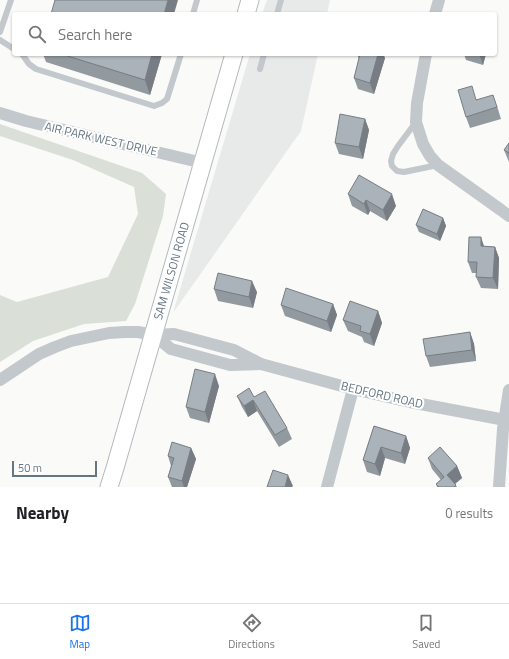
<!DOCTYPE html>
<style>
:root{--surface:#fff;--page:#f6f6f6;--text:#202124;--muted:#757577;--line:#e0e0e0;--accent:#1a73e8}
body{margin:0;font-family:"Titillium Web",sans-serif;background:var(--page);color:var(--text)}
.scale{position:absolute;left:12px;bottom:10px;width:85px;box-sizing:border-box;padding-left:4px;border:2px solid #657683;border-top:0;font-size:11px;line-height:14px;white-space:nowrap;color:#657683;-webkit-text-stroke:3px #fff;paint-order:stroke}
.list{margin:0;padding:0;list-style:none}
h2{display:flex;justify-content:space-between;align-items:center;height:52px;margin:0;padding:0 16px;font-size:17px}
h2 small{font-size:13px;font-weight:400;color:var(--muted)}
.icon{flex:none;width:22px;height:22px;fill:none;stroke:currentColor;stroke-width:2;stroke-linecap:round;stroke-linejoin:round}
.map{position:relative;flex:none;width:509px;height:487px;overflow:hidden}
.search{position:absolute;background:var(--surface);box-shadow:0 1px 3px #0004;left:12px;right:12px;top:12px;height:44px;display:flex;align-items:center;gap:10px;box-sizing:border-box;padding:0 14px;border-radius:4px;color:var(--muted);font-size:15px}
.sheet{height:116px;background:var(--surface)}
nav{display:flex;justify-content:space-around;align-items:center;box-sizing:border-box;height:56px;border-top:1px solid var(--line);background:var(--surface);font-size:11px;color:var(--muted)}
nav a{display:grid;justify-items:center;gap:2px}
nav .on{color:var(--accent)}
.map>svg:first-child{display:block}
.built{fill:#e8e9e9}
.green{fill:#dadfd7}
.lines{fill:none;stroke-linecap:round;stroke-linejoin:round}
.secondary-casing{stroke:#b3babf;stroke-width:19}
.lane{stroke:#c3c8cc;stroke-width:6}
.street{stroke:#c3c8cc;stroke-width:12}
.secondary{stroke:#fff;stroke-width:17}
.wall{fill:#929a9f}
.shaded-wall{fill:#777d82}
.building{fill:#aab3b9;stroke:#777d82}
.labels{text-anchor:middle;stroke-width:4;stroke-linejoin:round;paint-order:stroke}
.street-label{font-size:12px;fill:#657683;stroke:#fff}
</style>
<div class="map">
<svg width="509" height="487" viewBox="0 0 509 487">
<rect width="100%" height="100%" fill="#fafaf8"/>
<!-- built -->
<g class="built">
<path d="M267,0H330L327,14H262Z"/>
<path d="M250,54H318L301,131L173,313Z"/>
</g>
<!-- green -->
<path class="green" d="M0,124L142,173L166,194L163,216L135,304L126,321L84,324L33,341L0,362V295L17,302L108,277L138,214L134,187L73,160L0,136Z"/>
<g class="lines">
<!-- secondary casing -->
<g class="secondary-casing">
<g id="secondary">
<path d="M246,14L250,0"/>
<path id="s1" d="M109,487L115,468L234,54"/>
</g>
</g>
<!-- lane -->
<g class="lane">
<path d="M193,14L197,0"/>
<path d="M277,14L281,0"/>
<path d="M0,32L11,0"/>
<path d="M0,40L14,49"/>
<path d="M22,54L29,64L36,69L154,106L162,103L167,99L181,54"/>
<path d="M260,69L264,54"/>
<path d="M416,122L398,146L393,154L391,161L392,166L397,171L404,172L438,165"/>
</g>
<!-- street -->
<g class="street">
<path d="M435,14L439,0"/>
<path d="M426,54L417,103L416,122L423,144L430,156L438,165L501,210L509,216"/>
<path d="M0,113L26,121L203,163"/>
<path d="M261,364L353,389L410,402L505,420"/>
<path d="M0,380L39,354L55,347L71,341L109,333L125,332H138L154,335L174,334L234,350L261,364L230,365L171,349L154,335"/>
<path d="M327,487L353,389"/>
<path d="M499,487L503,429L509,390"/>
</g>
<!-- secondary -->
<use href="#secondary" class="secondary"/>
</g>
<!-- wall -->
<g class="wall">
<path d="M43,54H162L150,95L46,62Z"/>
<path d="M357,54H383L385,58L374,94L358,89L354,78L359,59Z"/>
<path d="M464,54H486L483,65L466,60Z"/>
<path d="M477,99L497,106L501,119L470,128L466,117Z"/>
<path d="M365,119L369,130L363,159L339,154L335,143Z"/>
<path d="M509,143V162L504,150Z"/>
<path d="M348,194L396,206L387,221L370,211L368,215L352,206Z"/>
<path d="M443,218L446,226L440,241L419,232L416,225Z"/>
<path d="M484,246L495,247L499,258L498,289L481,288L476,277L477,273H472L468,262Z"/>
<path d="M214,289L257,292L253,308L218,301Z"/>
<path d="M333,304L337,315L331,332L285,316L281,305Z"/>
<path d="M378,311L382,323L374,346L364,342L362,337L348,331L343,320Z"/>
<path d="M470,332L474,344L476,361L430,367L426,356Z"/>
<path d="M219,386L209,423L190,418L186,407Z"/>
<path d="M237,396L254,397L287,428L292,439L279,447L257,411L248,417L242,407Z"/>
<path d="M374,426L406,436L410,448L405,464L385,458L380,476L367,472L363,460Z"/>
<path d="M191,448L196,459L187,487H172L168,477L171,466L168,456Z"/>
<path d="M428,458L457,466L462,478L455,484L457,487H437L436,484L441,480L432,469Z"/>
</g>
<!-- shaded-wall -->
<g class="shaded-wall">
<path d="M168,0H178L174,14H164Z"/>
<path d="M152,54H162L150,95L145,80Z"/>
<path d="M378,54H383L385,58L374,94L370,83Z"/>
<path d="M479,54H486L483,65Z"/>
<path d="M365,119L369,130L363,159L359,147Z"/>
<path d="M392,194L396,206L387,221L383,210Z"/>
<path d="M366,200L370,211L368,215L364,204Z"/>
<path d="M443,218L446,226L440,241L437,234Z"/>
<path d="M481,237L485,249L481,246Z"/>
<path d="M495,247L499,258L498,289L493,278Z"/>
<path d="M252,281L257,292L253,308L249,297Z"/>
<path d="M333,304L337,315L331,332L327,321Z"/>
<path d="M378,311L382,323L374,346L370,334Z"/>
<path d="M470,332L474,344L476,361L472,350Z"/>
<path d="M215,374L219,386L209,423L205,412Z"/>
<path d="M253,400L257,411L248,417L244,406Z"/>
<path d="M406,436L410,448L405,464L401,453Z"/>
<path d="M381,447L385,458L380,476L375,464Z"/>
<path d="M191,448L196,459L187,487H184L182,481Z"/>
<path d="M457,466L462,478L451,487L447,475Z"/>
<path d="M288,475L293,486L292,487H285Z"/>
</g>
<!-- building -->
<g class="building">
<path d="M55,0H168L164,14H51Z"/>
<path d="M61,54H152L145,80Z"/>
<path d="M360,54H378L370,83L354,78Z"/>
<path d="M472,86L476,100L493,95L497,107L466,117L458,90Z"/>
<path d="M340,114L365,119L359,147L335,143Z"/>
<path d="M509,143V153L504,150Z"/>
<path d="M359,175L392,194L383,210L366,200L364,204L348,194Z"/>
<path d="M423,209L443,218L437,234L416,225Z"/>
<path d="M469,237H481V246L495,247L493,278L476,277L477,262H468Z"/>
<path d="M218,273L252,281L249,297L214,289Z"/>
<path d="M286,288L333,304L327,321L281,305Z"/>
<path d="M350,301L378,311L370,334L360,331L361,326L343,320Z"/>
<path d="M470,332L472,350L426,356L423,339Z"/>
<path d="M195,369L215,374L205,412L186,407Z"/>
<path d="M249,388L254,397L265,391L287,428L275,435L253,400L244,406L237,396Z"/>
<path d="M374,426L406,436L401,453L381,447L375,464L363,460Z"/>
<path d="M172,442L191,448L182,481L168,477L174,458L168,456Z"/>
<path d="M440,447L457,466L447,475L456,485L454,487H439L436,484L444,477L428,458Z"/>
<path d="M273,470L288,475L285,487H267Z"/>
</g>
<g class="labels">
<!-- street labels -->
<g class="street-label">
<text transform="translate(101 139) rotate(13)" y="4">AIR PARK WEST DRIVE</text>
<text dy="4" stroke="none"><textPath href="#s1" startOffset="225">SAM WILSON ROAD</textPath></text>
<text transform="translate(382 395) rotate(13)" y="4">BEDFORD ROAD</text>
</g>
</g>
</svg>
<div class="scale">50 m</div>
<div class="search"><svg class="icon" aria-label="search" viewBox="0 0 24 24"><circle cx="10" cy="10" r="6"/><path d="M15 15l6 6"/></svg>Search here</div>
</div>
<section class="sheet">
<h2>Nearby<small>0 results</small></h2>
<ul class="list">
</ul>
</section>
<nav>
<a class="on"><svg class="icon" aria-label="map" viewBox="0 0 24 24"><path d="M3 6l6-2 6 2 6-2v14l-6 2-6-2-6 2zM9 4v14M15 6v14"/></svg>Map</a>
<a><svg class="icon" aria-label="directions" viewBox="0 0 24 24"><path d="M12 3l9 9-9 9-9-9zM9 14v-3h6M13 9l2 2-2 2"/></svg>Directions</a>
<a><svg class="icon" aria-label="saved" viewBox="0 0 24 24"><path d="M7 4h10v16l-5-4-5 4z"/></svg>Saved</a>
</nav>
